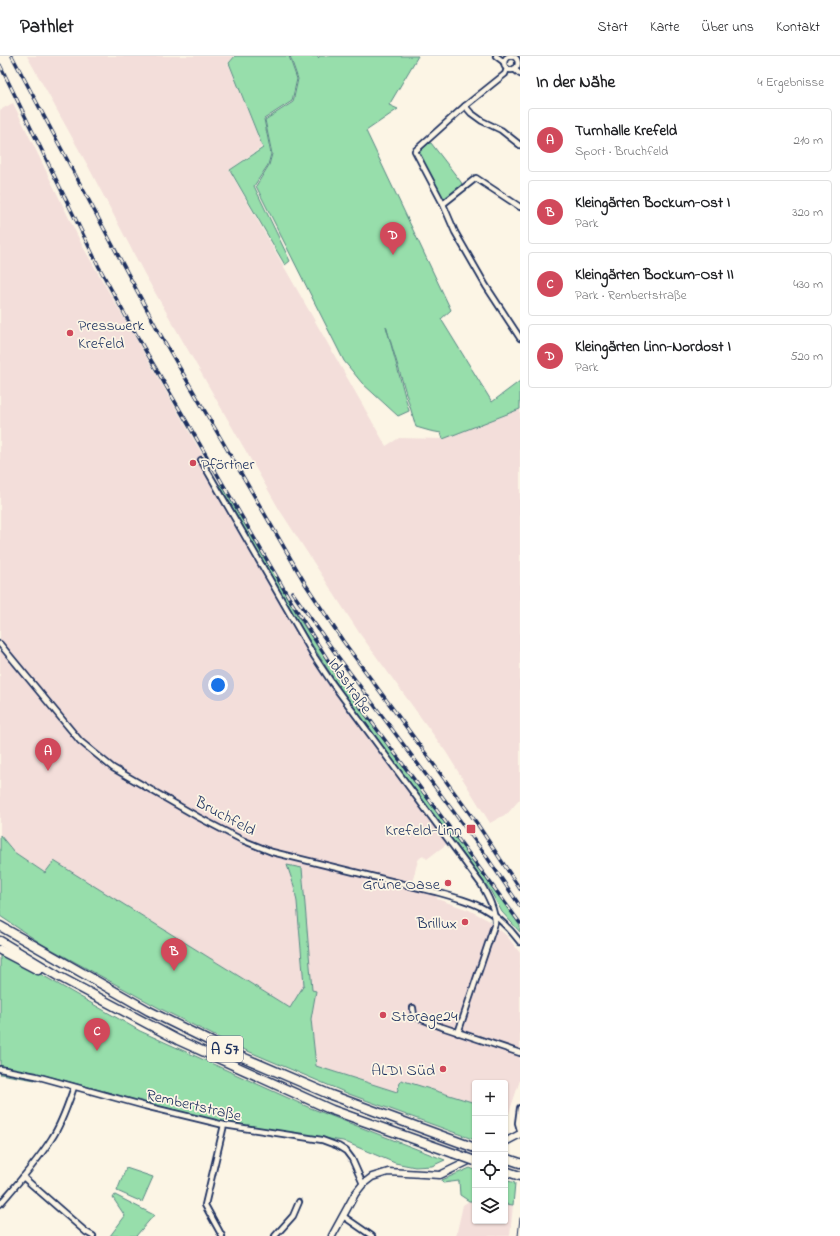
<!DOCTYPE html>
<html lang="de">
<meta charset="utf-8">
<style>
:root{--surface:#fff;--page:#f2f2f2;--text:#202124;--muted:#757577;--line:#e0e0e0;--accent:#d1495b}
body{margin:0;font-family:"Indie Flower",sans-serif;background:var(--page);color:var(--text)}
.controls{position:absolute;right:12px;bottom:12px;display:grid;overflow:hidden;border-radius:4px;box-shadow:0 1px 3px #0004}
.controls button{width:36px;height:36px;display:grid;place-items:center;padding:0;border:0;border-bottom:1px solid var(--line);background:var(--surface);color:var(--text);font:20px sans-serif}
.you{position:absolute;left:218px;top:629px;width:14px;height:14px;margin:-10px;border:3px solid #fff;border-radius:50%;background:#1a73e8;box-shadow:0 0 0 6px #1a73e833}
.badge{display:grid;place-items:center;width:26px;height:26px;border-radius:50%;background:var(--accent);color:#fff;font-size:13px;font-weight:700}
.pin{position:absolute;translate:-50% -33px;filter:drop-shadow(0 1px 2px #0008)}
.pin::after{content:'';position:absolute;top:21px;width:14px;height:12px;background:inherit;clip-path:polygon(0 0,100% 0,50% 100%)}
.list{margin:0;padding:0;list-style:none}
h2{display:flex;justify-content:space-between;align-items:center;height:52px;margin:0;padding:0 16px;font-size:17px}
h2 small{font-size:13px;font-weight:400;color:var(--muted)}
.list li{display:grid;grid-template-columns:26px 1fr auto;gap:12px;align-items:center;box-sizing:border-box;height:64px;margin:0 8px 8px;padding:0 8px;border:1px solid var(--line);border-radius:4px}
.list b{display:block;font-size:15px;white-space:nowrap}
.list p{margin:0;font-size:13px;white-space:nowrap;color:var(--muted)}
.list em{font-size:13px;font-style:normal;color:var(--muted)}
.icon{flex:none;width:22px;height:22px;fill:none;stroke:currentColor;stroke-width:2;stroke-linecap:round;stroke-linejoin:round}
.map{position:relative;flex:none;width:520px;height:1180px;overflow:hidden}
header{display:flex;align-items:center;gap:24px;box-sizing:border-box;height:56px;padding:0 20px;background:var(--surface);border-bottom:1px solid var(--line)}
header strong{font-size:19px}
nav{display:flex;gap:22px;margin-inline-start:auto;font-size:14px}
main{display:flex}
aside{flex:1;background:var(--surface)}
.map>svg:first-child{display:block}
.built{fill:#f3deda}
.green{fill:#97deab;stroke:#598684}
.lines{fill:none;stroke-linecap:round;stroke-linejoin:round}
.street-casing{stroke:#1b2f5e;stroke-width:8}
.secondary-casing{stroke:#1b2f5e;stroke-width:9}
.highway-casing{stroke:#1b2f5e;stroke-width:11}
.street{stroke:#fcf5e5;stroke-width:4.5}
.secondary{stroke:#fcf5e5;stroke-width:6}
.highway{stroke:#fcf5e5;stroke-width:8}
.tram{stroke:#1b2f5e;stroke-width:1}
.rail-casing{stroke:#1b2f5e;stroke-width:3.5}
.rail{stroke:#fcf5e5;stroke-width:2;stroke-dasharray:6;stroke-linecap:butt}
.highway-bridge-casing{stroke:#1b2f5e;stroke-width:11;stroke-linecap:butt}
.highway-bridge{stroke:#fcf5e5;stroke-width:8}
.poi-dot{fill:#d1495b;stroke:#fcf5e5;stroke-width:1.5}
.labels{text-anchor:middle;stroke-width:3.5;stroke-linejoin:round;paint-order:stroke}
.shield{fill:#fcf5e5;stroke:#5e6a86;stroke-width:1}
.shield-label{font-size:15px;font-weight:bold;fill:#1b2f5e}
.poi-label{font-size:16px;fill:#1b2f5e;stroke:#fcf5e5;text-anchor:end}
.street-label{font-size:16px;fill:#1b2f5e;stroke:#fcf5e5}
</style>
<header>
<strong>Pathlet</strong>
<nav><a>Start</a><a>Karte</a><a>Über uns</a><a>Kontakt</a></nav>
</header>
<main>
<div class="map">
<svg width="520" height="1180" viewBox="0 0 520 1180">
<rect width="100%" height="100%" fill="#fcf5e5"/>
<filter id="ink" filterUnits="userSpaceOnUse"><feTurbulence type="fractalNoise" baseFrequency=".025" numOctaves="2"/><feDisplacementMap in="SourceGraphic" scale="8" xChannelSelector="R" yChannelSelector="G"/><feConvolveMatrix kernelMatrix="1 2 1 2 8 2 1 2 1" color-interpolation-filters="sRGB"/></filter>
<g filter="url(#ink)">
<!-- built -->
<g class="built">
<path d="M27,0H234L228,7L262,91L229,114L386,390L399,382L443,383L520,353V743L508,757L490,767L446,696L360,578L279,453L145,219L88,110Z"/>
<path d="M13,47L83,191L202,398L205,416L311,601L330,629L448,787L427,803L423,799L418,804L412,827L439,833L437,843L469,854L488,864L507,880L520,897V1024L509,1057L505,1056V1027H475V1047L401,1024L397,1036L316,1010L311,963L316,935L312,934L302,812L287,809L294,830L297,846L304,929L290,952L54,805L45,817L14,796L0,779V54Z"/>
<path d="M469,1145H475V1165H505V1148L513,1149L510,1180H456L463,1149Z"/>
</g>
<!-- green -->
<g class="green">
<path d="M235,0H289L297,23L292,45L264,63L271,98L268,109L254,130L290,205L285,209L230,114L263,92L229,7Z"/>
<path d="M290,0H318V2L320,0H418L389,49L398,53L366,75L451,254L441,263L492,346L520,325V353L443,383L441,377L430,375L416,371L386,270L409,355L398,360L362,327L344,305L256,130L269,109L272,98L265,64L293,46L298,23Z"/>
<path d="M429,87H431L461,126L462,129L445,143L442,142L419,98V95Z"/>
<path d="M222,428L302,567L345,632L509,854L520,870V876L502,856L490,834L341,634L299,568L220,429Z"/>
<path d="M0,779L14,796L45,817L54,805L290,952L304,929L297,846L294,830L287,809L302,812L312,934L316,935L311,963L316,1010L397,1036L401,1024L475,1047V1084L349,1038L231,988L159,952L42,888L0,860Z"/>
<path d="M0,895L140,975L308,1051L445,1104L432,1110L415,1111L395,1107L343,1085L227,1068L40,1018L35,1024L0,1018Z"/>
<path d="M126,1112L153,1121L142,1146L117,1135Z"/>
<path d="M470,1112L475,1114V1145H469L460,1139L459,1125L443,1127L442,1124Z"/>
<path d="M505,1124L515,1127L513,1149L505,1148Z"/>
<path d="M115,1139L154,1159L136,1180H110L125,1160L113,1142Z"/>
</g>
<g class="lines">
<!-- street casing -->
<g class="street-casing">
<g id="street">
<path d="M496,0L504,6"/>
<circle cx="511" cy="7" r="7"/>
<path d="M507,13L505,18L465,50L415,95L443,148L455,176L486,230L520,282"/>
<path d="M514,13L520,18"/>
<path d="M465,50L471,57L482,65L501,74L520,89"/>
<path d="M443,148L476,122L520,151"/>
<path d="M201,404L314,600L332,627L481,828C488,840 495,853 495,867L458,977"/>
<path d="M0,588L80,685L113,712L198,761L242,784L272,796L436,836C476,847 494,852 520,886"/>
<path d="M413,952L414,960L442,971L520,997"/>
<path d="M0,1013L36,1020L145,1050L224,1069L322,1084L338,1090L346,1095L352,1103L363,1128"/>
<path d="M520,1052L518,1067L520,1074"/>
<path d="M23,1121L86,1176L93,1180"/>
<path d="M0,1148C18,1127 37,1106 52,1082C62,1067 68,1048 74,1031"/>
<path d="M343,1160L372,1180"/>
<path d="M222,1180L205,1149L224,1069"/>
<path d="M275,1180L293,1160L299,1146"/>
</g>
</g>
<!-- secondary casing -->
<g class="secondary-casing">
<g id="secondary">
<path d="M505,1086L520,1078"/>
<path d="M332,1180L355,1138L363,1128L372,1121L388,1116L440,1119L473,1103"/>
</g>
</g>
<!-- highway casing -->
<g class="highway-casing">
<g id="highway">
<path d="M0,870L149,955L240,1000L331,1039L475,1092"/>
<path d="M0,885L58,920L178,984L332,1054L453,1097"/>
<path d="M0,894L38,914"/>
<path d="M505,1102L520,1107"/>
<path d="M505,1115L520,1120"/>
</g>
</g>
<!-- street -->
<use href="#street" class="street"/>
<!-- secondary -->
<use href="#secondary" class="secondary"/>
<!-- highway -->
<use href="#highway" class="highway"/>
<!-- tram -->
<path class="tram" d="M518,1180L520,1162"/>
<!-- rail casing -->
<g class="rail-casing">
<g id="rail">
<path d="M12,0L160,278L306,529L343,585L476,766L520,833"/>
<path d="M0,9L99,211L130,268L292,547L331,609L348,634L520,867"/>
<path d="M292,536L336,598L482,794L520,850"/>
</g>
</g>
<!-- rail -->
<use href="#rail" class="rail"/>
<!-- highway-bridge casing -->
<g class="highway-bridge-casing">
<path id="highway-bridge" d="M453,1097L475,1105"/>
</g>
<!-- highway-bridge -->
<use href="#highway-bridge" class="highway-bridge"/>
</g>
</g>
<!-- markers -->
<g class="poi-dot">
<circle cx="70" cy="277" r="4"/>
<circle cx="193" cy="407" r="4"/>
<rect x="466" y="768" width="10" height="10" rx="2"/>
<circle cx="448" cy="827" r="4"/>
<circle cx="465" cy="866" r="4"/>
<circle cx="383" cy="959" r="4"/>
<circle cx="443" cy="1013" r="4"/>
</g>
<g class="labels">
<!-- shield labels -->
<rect class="shield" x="207" y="980" width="36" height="26" rx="3"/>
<g class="shield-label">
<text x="225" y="998">A 57</text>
</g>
<!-- poi labels -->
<g class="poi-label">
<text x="78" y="274" text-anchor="start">Presswerk<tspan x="78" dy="18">Krefeld</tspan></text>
<text x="201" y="413" text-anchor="start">Pförtner</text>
<text x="462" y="779">Krefeld-Linn</text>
<text x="440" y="833">Grüne Oase</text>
<text x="457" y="872">Brillux</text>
<text x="391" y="965" text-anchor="start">Storage24</text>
<text x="435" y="1019">ALDI Süd</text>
</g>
<!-- street labels -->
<g class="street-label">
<text transform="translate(351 629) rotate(55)" y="6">Idastraße</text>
<text transform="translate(226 759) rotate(28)" y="6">Bruchfeld</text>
<text transform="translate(194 1048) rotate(13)" y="6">Rembertstraße</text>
</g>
</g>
</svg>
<div class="controls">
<button>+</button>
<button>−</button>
<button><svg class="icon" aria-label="locate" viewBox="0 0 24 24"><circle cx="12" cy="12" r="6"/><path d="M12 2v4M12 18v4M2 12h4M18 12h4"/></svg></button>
<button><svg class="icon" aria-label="layers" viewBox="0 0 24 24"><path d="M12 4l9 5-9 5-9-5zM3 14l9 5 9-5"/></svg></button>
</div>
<div class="you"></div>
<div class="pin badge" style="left:48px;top:715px">A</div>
<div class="pin badge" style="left:174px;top:915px">B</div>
<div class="pin badge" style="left:97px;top:995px">C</div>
<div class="pin badge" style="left:393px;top:199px">D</div>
</div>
<aside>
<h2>In der Nähe<small>4 Ergebnisse</small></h2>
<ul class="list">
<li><span class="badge">A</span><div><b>Turnhalle Krefeld</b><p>Sport · Bruchfeld</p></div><em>210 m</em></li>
<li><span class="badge">B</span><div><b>Kleingärten Bockum-Ost I</b><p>Park</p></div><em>320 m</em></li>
<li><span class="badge">C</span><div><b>Kleingärten Bockum-Ost II</b><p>Park · Rembertstraße</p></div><em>430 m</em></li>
<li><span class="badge">D</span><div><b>Kleingärten Linn-Nordost I</b><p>Park</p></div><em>520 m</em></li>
</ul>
</aside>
</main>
